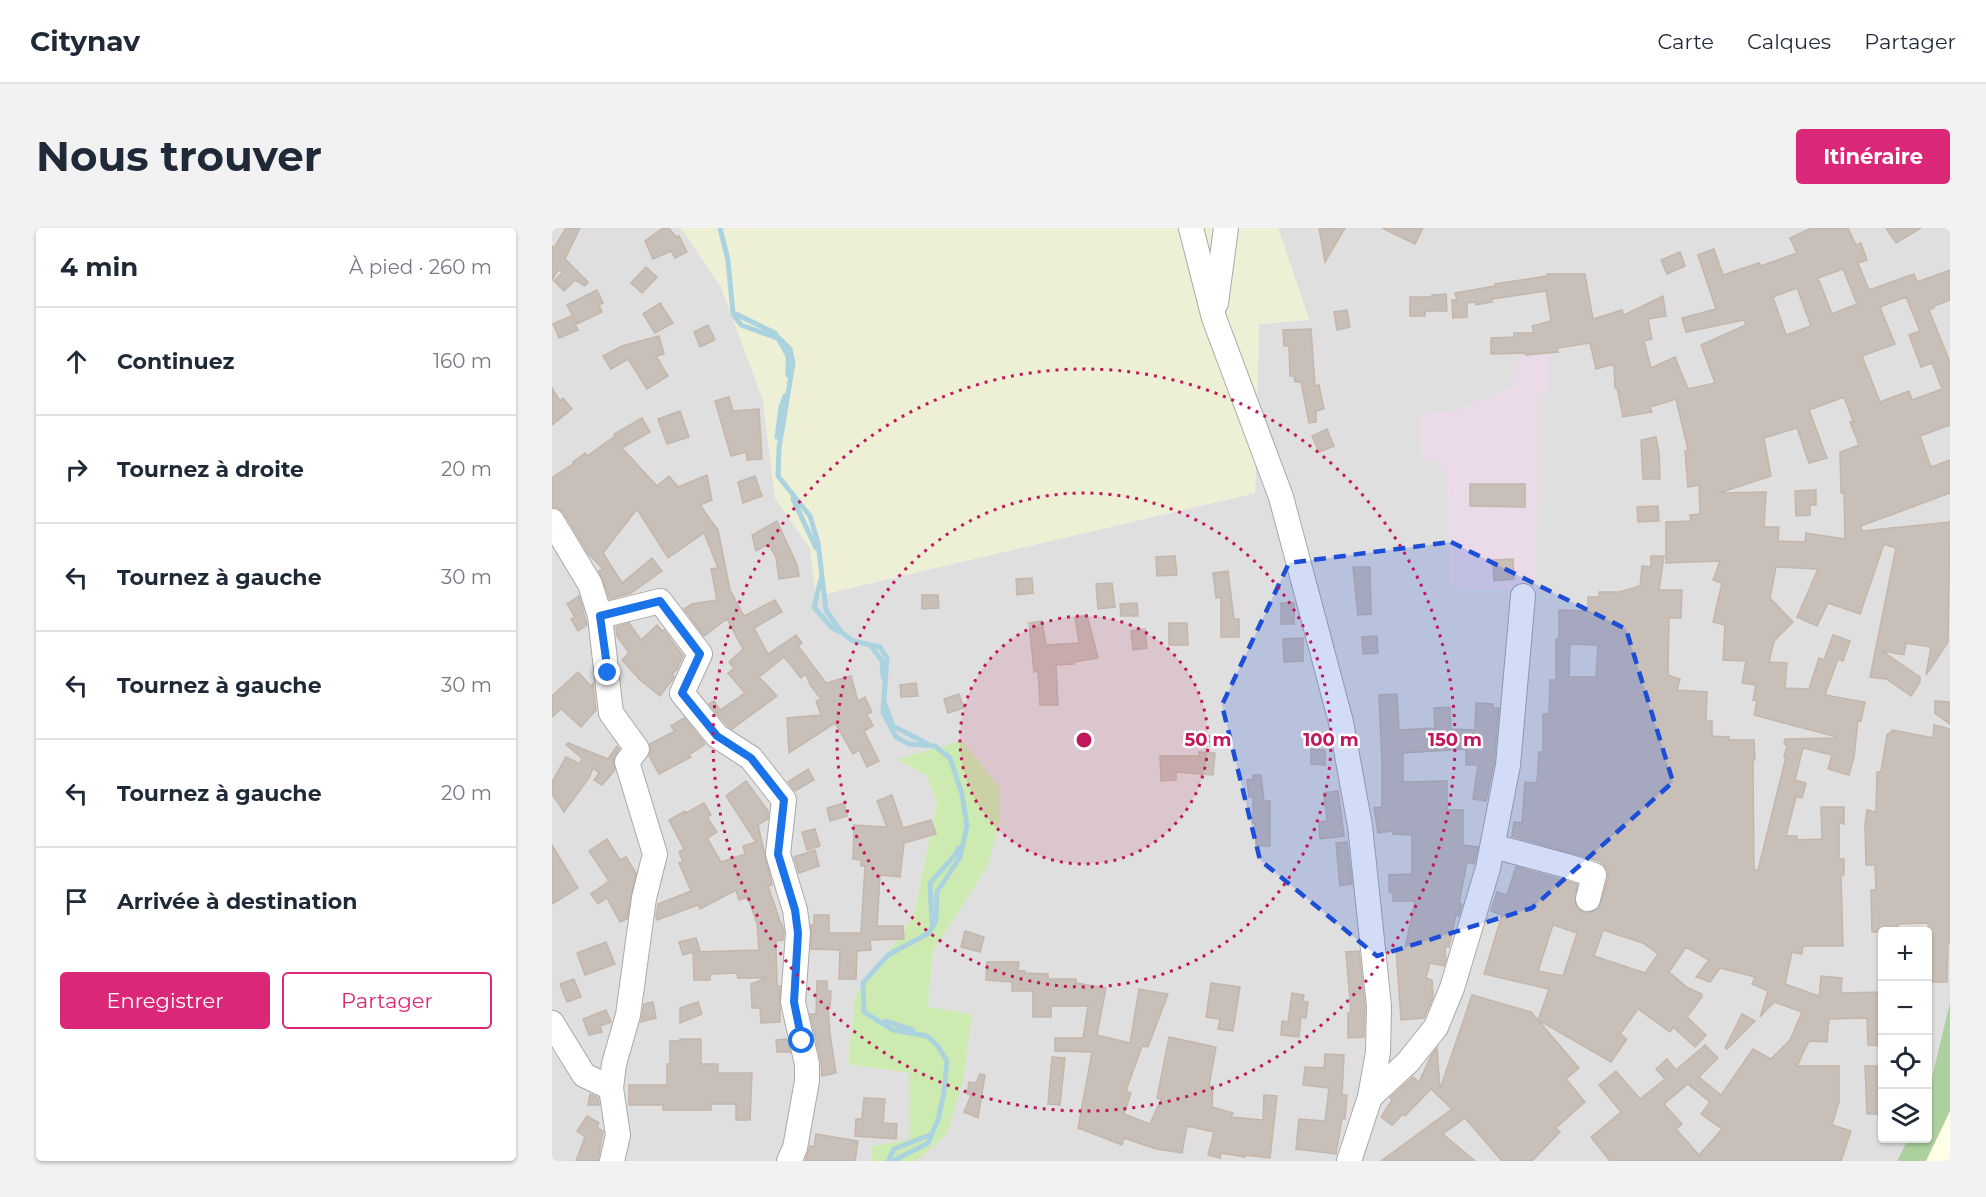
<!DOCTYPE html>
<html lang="fr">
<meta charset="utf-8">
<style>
:root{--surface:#fff;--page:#f2f2f3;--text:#1f2937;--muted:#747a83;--line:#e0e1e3;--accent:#db2777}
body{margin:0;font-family:Montserrat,sans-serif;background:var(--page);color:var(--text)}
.controls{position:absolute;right:18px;bottom:18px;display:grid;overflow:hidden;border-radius:6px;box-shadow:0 2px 4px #0004}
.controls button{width:54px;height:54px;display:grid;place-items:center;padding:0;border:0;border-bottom:2px solid var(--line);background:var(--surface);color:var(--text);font:30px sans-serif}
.stop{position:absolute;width:18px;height:18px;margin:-14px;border:4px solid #1a73e8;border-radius:50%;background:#fff}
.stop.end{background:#1a73e8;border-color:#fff;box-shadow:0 2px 6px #0008}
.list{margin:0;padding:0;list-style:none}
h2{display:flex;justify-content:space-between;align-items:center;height:78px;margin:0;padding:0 24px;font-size:26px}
h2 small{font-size:20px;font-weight:400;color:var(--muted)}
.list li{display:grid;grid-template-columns:39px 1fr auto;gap:18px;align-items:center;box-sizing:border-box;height:108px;padding:0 24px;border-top:2px solid var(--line)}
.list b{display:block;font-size:22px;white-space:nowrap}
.list em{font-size:20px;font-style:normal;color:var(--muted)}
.actions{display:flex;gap:12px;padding:18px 24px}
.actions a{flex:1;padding:14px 0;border:2px solid var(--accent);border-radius:6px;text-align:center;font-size:21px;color:var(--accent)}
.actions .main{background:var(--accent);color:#fff}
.icon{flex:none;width:33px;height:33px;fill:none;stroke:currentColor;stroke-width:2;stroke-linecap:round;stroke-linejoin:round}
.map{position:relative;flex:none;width:1398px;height:933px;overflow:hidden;border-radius:6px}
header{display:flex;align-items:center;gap:36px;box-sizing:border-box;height:84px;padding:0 30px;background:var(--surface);border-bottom:2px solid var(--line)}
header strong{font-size:28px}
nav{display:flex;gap:33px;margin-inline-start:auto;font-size:21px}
.intro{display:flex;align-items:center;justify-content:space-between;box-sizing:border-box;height:144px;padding:0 36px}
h1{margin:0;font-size:42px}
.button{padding:15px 27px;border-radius:6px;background:var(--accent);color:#fff;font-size:21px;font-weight:700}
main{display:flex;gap:36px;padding:0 36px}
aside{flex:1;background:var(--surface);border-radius:6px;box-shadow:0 2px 4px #0004}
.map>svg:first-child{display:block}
.residential{fill:#e0dfdf;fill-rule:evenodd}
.industrial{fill:#ebdbe8}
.education{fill:#ffffe5}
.farmland{fill:#eef0d5}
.grass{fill:#cdebb0}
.forest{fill:#add19e}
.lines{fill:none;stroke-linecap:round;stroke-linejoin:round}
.stream{stroke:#aad3df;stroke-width:5}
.building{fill:#c7bfb8;stroke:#c4b6ab;stroke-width:1.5;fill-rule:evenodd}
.minor-casing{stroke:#a9a9a9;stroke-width:26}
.minor{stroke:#fff;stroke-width:24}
.route{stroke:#1a73e8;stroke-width:8}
.marked{fill:#1d4ed8;fill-opacity:0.2;stroke:#1d4ed8;stroke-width:4.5;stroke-dasharray:12 8;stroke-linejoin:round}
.ring{fill:none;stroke:#c2185b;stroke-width:3;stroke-dasharray:3 6}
.centre{fill:#c2185b;stroke:#fff;stroke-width:3}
.ring-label{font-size:18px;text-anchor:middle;font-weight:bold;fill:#c2185b;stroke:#fff;stroke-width:5;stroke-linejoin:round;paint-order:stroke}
</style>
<header>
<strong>Citynav</strong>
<nav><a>Carte</a><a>Calques</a><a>Partager</a></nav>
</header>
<div class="intro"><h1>Nous trouver</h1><a class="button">Itinéraire</a></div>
<main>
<aside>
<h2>4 min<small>À pied · 260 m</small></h2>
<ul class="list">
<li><svg class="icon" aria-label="ahead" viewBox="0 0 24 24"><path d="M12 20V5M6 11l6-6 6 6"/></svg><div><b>Continuez</b></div><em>160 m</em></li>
<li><svg class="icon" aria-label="right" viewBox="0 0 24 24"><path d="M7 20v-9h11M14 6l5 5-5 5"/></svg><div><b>Tournez à droite</b></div><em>20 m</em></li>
<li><svg class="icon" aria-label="left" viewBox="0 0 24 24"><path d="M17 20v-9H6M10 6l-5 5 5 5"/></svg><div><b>Tournez à gauche</b></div><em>30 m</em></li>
<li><svg class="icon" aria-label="left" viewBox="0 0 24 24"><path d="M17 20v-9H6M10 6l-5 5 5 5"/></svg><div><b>Tournez à gauche</b></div><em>30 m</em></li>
<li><svg class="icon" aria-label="left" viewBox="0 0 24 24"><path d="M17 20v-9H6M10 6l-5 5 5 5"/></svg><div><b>Tournez à gauche</b></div><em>20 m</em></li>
<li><svg class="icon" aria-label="arrive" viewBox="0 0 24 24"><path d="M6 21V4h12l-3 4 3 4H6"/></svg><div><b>Arrivée à destination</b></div></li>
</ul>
<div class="actions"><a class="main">Enregistrer</a><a>Partager</a></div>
</aside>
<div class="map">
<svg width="1398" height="933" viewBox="0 0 1398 933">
<rect width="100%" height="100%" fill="#f2efe9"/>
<!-- residential -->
<path class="residential" d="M0,0H129L169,59L211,172L223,270L258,320L264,368L703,265L707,96L757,92L726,0H1398V774L1376,866V704H1330V910L1356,911L1345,933H364L395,906L420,786L376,780L381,723L436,637L448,560L346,531L374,547L385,574L361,690L303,768L296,836L357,845L358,913L320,918L319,933H0ZM963,128L985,163L983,362L899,361L896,248L885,232L867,187L904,183L962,158Z"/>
<!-- industrial -->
<path class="industrial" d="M997,126L996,163H985L984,362L899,361L896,248L885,232L870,233L867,187L904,183L962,158L963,128Z"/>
<!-- education -->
<path class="education" d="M1398,883V933H1374Z"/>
<!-- farmland -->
<path class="farmland" d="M129,0H726L757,92L707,96L703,265L264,368L258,320L223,270L211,172L169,59Z"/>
<!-- grass -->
<path class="grass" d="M410,513L448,560V592L436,637L381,723L376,779L420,786L411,853L395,906L364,933H319L320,918L357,912V845L296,836L303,768L361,690L385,574L374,547L345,531Z"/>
<!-- forest -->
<path class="forest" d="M1398,774V883L1374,933H1345L1356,911L1376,910V866Z"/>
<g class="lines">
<!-- stream -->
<g class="stream">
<path d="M168,0L176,32L181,86L189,97L228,111L238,121L241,135L227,220L226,248L258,288L266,315L274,382L289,404L301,413L328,419L335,430L331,484L344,509L357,516L383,518L398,530L410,566L415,598L408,629L385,664L384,692L377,705L336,727L311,755L312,784L341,802L375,808L385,817L395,833L392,864L386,892L376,915L341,933"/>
<path d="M184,86L223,105L236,128V147"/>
<path d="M225,209L229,179L233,168"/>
<path d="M241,271L264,320"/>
<path d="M269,351L262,379L280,400L288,404"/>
<path d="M319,418L330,433L331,449"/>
<path d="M333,476L341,498L376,516"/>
<path d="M380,696L378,655L404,626L406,620"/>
<path d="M333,793L361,802"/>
<path d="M336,933L342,921L380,906"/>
</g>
</g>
<!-- building -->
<g class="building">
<path d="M14,0H28L13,31L36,54L33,58L23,52L12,63L2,53L11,44L6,42L0,52V18L2,20Z"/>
<path d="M111,0H117L124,9L127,8L135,24L123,30L119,23L101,31L93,13Z"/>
<path d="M767,0H793L773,34Z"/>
<path d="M830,0H871L863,16Z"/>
<path d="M1259,0H1296L1304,17L1309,15L1315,32L1306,35L1317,62L1362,46L1365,54L1398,42V72L1382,78V80L1377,82L1398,134V197L1368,208L1379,239L1398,232V265L1309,298L1310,303L1398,294L1396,414L1374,447L1379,419L1354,415L1352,427L1330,423L1368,449V454L1359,468L1333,450V451L1318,449L1344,320L1332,316L1308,386L1276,375L1265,398L1245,389L1266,341L1224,339L1218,370L1241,394L1222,413L1217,434L1235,435L1233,460L1257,461L1267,430L1272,432L1281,407L1298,413L1291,433L1286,431L1273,467L1313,474L1309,493L1306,492L1302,529L1297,547L1276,541L1280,527L1251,520L1243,552L1254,555L1250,570L1244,569L1234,608H1245V612L1270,611L1269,579H1292V596L1287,595V631H1292V647H1289L1291,718H1251L1250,726L1240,724L1233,756L1267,768L1269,748L1290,750L1289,765L1330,764V818L1316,817L1315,790L1277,791L1275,814L1257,813L1245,838H1287V874L1280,897L1299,903L1289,933H1058L1039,909L1069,884L1047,857L1064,843L1088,871L1113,851L1104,841L1115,831L1124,842L1153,817L1166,830L1147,849L1169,867L1201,821L1219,831L1238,812L1250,784L1222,774L1208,789L1216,763L1200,756L1203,749L1168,740L1158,754L1144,749L1157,732L1134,719L1117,744L1136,760L1150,766V769L1135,789L1154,807L1143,819L1121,799L1118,804L1086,781L1068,806L1075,811L1059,834L986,792L997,761L932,746L950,687L939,683L945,664L955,667L964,639L1025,656L1023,675L1027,682L1033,685L1040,684L1047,680L1056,650V643L1052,637L1047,633L960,608L962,594L970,595L973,554L985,555L987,524H991V486H997L998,452H1004V411H1007V382L1036,383V369H1047V364H1067L1088,358L1090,338L1099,339V328H1112L1107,362H1130L1129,390H1117L1116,447L1128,451L1125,462L1155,464L1154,493H1160V508L1177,509V512H1202L1203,532H1201L1202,642H1206L1234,529H1232L1235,517L1232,516L1233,511L1285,510V509L1202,487L1205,473L1201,472L1204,457L1190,455L1194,433L1171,432L1173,397L1161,394L1170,355L1161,352L1168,333L1114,335V294L1139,293L1138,287L1148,286L1147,257L1136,259L1133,223L1136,222L1124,171L1098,179L1100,184L1071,189L1065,160H1063L1062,136L1044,141L1038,115L1005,120L1006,124L974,127V125L939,126V110L962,109V105H982L980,98L999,93L994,63L940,71V74L924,77L923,74L915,75V89L901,90L900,72H905L903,65L943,58V56L995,48V46H1033L1041,91L1070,82L1072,87L1111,68L1114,88L1096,91L1100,111L1092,113L1099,140L1123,129L1136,161L1163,155L1149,117L1194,97L1192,92L1134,104L1130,90L1164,81L1146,27L1162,21L1171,47L1207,35L1209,38L1245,25L1238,10ZM1291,41L1305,76L1280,86L1266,50ZM1245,60L1259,98L1234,107L1221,69ZM1354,69L1368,103L1357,107L1369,139L1380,135L1390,161L1360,172L1357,163L1328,174L1310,128L1343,116L1328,79ZM1292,169L1301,193L1298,194L1307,217L1288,224L1289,265H1292L1293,311L1254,305L1253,314L1226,313L1227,299H1212L1214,264L1167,265L1219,248L1212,210L1245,200L1257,235L1275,230L1257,182ZM1018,416L1046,417L1044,449H1017ZM1001,697L1025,705L1011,748L986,743ZM1051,702L1091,715L1106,726L1093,745L1042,728ZM1136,856L1138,858L1140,856L1138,858L1158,874L1149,886L1170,901L1147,927L1124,901L1130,896L1112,876Z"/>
<path d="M1334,0H1369L1344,15Z"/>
<path d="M1128,24L1133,38L1115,46L1109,32Z"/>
<path d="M94,39L105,49L90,65L79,55Z"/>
<path d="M45,62L51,75L47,77L50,84L25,96L15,77Z"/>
<path d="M894,66L895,83H873V88H858V69H880V67Z"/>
<path d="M108,75L121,95L103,105L91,86Z"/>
<path d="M795,82L798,99L785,102L782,84Z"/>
<path d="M19,88L26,102L7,110L1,96Z"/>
<path d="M156,97L163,112L148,119L142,104Z"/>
<path d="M759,101L763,158L767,157L772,181L764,183V194L757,195L749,154H743L742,148H738L737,118H732L731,102Z"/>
<path d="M107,108L112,126L104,128L116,148L95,161L76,131L59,141L51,128L70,118Z"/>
<path d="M0,160L8,173L11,170L20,181L0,197Z"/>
<path d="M177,169L181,183L207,181L210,231L195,232L194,224L179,228L163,173Z"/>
<path d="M128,183L137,209L115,216L106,191Z"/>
<path d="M90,190L98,204L70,220L105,258L117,248L126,259L155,247L160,272L148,277L166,302L178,362L192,388L223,372L230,384L202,400L216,426L244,407L250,415L246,418L274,455L299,448L306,473L313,469L320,484L315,486L321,498L312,503L327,533L315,539L307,522L301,526L283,495L237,525L235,490L269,487L264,473L269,471L258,457L254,446L249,450L232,429L207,449L225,468L180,501L175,497L157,476L162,473L168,482L193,465L176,445L182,440L177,434L191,421L175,391L152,408L132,381L140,376L165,372L159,341L166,340L152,305L116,330L85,281L51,325L70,355L100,330L110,343L79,365L58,371L47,343L51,341L36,325L12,285L6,280L0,279V250L22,235L21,234L33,225L35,228L63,208L62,206Z"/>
<path d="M775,201L782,218L767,224L760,208Z"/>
<path d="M1104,209L1107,224L1108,251H1091L1089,212Z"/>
<path d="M203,248L210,268L191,275L186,254Z"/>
<path d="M918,256H973V279L918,278Z"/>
<path d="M1264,262V277H1258V287L1244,288L1243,263Z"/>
<path d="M1106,278L1107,293L1086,294L1085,279Z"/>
<path d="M225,293L245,337L247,348L227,351L224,330L217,316L204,323L200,307Z"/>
<path d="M623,328L625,347L605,348L604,329Z"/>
<path d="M961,331L962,351L942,353L941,332Z"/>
<path d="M801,339H818L819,386L806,387Z"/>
<path d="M676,343L682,391H687V409H669V369L664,370L661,345Z"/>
<path d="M480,350L481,365L465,367L464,351Z"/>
<path d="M560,355L563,379L546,381L544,356Z"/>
<path d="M370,367H386L387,380L370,381Z"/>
<path d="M27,368L35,397L26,403L19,391L23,389L15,376Z"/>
<path d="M585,375L586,388H569L568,376Z"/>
<rect x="729" y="375" width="13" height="21"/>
<path d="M535,387L546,430L522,434V436L504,437L506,477H488L486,443L482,444L477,395L490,393L494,417L527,415L523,389Z"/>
<path d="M77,395L89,412L105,397L110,403L112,402L131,428L125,441L120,446L122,448L121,451L108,468L88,452L70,432L77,425L65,408L64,399Z"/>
<path d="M617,395H635L636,417H617Z"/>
<path d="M593,401L595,420L581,422L579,403Z"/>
<path d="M825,408L826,425L811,426L810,409Z"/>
<path d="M751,410V433L732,434L731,411Z"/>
<path d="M26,444L39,458L41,456L44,482L29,499L9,481L0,489V468Z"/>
<path d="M364,455L366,468L349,469L348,457Z"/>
<path d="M407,466L412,480L396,485L392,471Z"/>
<path d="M845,466L847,502L883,500L882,480L898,479L899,501L923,502L924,475L941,476V480H947L942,535L934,573L921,571L926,537H914V521L851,525V554L895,553V582H911V617L926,619L922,636L915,634L907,675L910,676L907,688L904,687L897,719L893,718L894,732L892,738L878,735L874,750L880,752L881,769L872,790L849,792L844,721L853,720L863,673H841L840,664H837V647L860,646V607L841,606V603L826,605L822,580L830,579V534L827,467Z"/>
<path d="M1383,473L1398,474V496L1383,485Z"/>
<path d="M132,490L153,516L137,527L139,529L107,546L97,528L99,522L98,516L123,503L119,498Z"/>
<path d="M1382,497L1398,501V715H1396L1395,754H1377L1376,695L1346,696V704H1320L1319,662H1324L1323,637H1314L1313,597L1315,582L1324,584L1325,544H1329L1335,507L1341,502L1381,510Z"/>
<path d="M16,515L56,531L65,518L67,521L61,531L63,542L50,557L42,552L47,545L41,540L37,550L12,584L0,566V554L14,529L28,536L30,530L14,517Z"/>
<path d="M759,521L773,522V537L759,536Z"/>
<path d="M647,524L663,525L661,547L624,544V552L609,553L608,528H647Z"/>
<path d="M256,541L262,552L243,563L236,554Z"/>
<path d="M701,547H709L712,573H718V618H704L703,595H701V569H697L695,552L701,551Z"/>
<path d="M194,553L216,583V591L206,597L220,657L216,658L229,696H230L232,705L231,712L224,713L225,758H228V794L209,795L208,780H200L199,756L215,750H186L185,745L158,746V752H142L141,724L131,727L127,714L144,710L148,722L141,724L207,722L205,696L196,669L187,672L184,662L148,681L146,677L105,692L104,689L106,676L139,663L127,635L131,633L127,624L132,621L117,592L133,583L134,585L152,575L159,587L155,589L165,604L155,610L169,634L193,626L191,618L204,614L174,568Z"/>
<path d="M786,563L792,608L768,611L767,594L775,593L772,565Z"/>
<path d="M340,567L351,600L379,592L384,606L352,615L348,649L328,647L325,698H351L352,711L318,712L319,722L305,723L304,751H287L288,722L259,721V697H262V687H277V705H309L313,638H309V632L301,631L302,597L335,599L325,573Z"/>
<path d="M292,575L295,588L278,593L275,580Z"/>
<path d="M263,601L268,618L255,622L250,604Z"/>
<path d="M55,611L68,632L74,629L84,645L75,691L68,694L55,670L46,676L39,666L57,653L37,623Z"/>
<path d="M795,614L800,656L788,658L784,615Z"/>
<path d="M0,617L26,660L0,676Z"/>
<path d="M263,622L267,638L247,645L242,629Z"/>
<path d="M413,703L432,709L428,724L409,719Z"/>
<path d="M54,714L63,736L33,747L25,725Z"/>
<path d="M807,723L813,779L812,809L796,810V785H799L794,724Z"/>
<path d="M435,734H467L466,743H473V745L496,746V751H524V755L554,760L545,807L578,815L587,761L616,766L596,819L590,818L574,863L579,865L572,886L598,896L609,871L605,870L617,809L664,819L657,858H661L660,879L681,885L679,889L711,892L712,867L725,868L718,930L693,927V929L669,925L668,930L656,927L662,904L635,898L630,925L604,921L572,910L570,917L526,900L540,824L503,823V810H531L536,778H499V789H481V763H460V754L434,752Z"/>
<path d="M22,751L29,769L15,774L8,756Z"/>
<path d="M265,753H275V763H279L278,780H276L278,806L284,845L270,848L269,833L258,786H264Z"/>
<path d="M659,755L688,759L681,803L666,801L668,791L654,789Z"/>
<path d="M740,765L752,767L751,773L756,774L754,790L749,789L747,809L729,807L730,793L736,794Z"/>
<path d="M920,767L979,784L1027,840L1014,851L1033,874L1004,900L1008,904L980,933H950L913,890L891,906L923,933H829L900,881L879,861L853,888L851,887L852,885L840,897L829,889L840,872L838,870L861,849L867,854L879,828L885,820L888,861Z"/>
<path d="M101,774L104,790L89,794L92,776Z"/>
<path d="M146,774L150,786L128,795V780Z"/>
<path d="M54,782L59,794L48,798L50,804L37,807L31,791Z"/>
<path d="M1190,786L1203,793L1175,821L1173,820Z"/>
<path d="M128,811H149V836H166V845H200L198,892H184V876H159V882H111V877H77V857H115V836H118V813H128Z"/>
<path d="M235,811L238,824H225L224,812Z"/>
<path d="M773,826L792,827L790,867H795L793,891L790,890L784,926L744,921L747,891L773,893L777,860L751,857L753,839L772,840Z"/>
<path d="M500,829L513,830L508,877L496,876Z"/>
<path d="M1313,838H1330V886H1315Z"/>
<path d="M428,846L433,847L426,890L412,884L419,867L415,866L417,854L424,855Z"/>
<path d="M38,866L46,870L47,877H36Z"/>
<path d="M312,870L333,871L331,895L345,896L344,911L303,908L304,891H310Z"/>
<path d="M35,888L47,895L45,899L51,903L46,933H24L33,909L25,903Z"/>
<path d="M264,906L306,913L303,933H253L258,918L262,919Z"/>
</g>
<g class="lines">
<!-- minor casing -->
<g class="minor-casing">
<g id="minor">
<path d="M639,0L662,90L729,269L789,494L808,598L827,778L826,824L818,869L797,933"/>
<path d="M664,75L674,0"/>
<path d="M0,293L38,356L48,388L59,485L85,521L75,534L103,626L92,670L76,787L62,836L59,860L66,907L60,933"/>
<path d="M48,388L108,373L148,426L130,465L165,508L199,530L232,572L226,626L243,682L246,705L241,774L255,836V853L243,920L237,933"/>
<path d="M941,618L1015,638L1042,647L1036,671"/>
<path d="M0,795L32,847L59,860"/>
<path d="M818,869L856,834L884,799L900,760L936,640L956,537L971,368"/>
</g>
</g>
<!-- minor -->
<use href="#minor" class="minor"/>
</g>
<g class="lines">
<!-- route -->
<path class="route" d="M56,445L48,388L108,373L148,426L130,465L165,508L199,530L232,572L226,626L243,682L246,705L242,774L250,813"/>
</g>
<!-- marked area -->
<path class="marked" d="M899,314L1074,401L1121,554L980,680L825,728L708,632L670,477L737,335Z"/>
<!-- distance rings -->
<circle cx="532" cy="512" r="124" fill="#c2185b" fill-opacity=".12"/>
<g class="ring">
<circle cx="532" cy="512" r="124"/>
<circle cx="532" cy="512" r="247"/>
<circle cx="532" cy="512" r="371"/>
</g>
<circle cx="532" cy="512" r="9" class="centre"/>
<g class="ring-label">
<text x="656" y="518">50 m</text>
<text x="779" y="518">100 m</text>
<text x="903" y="518">150 m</text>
</g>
</svg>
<div class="controls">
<button>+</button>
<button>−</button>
<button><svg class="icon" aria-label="locate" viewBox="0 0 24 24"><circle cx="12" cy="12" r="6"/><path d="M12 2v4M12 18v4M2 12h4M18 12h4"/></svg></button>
<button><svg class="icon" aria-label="layers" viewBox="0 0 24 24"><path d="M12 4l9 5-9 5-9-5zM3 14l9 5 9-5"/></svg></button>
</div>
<div class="stop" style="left:250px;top:813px"></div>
<div class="stop end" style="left:56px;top:445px"></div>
</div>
</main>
